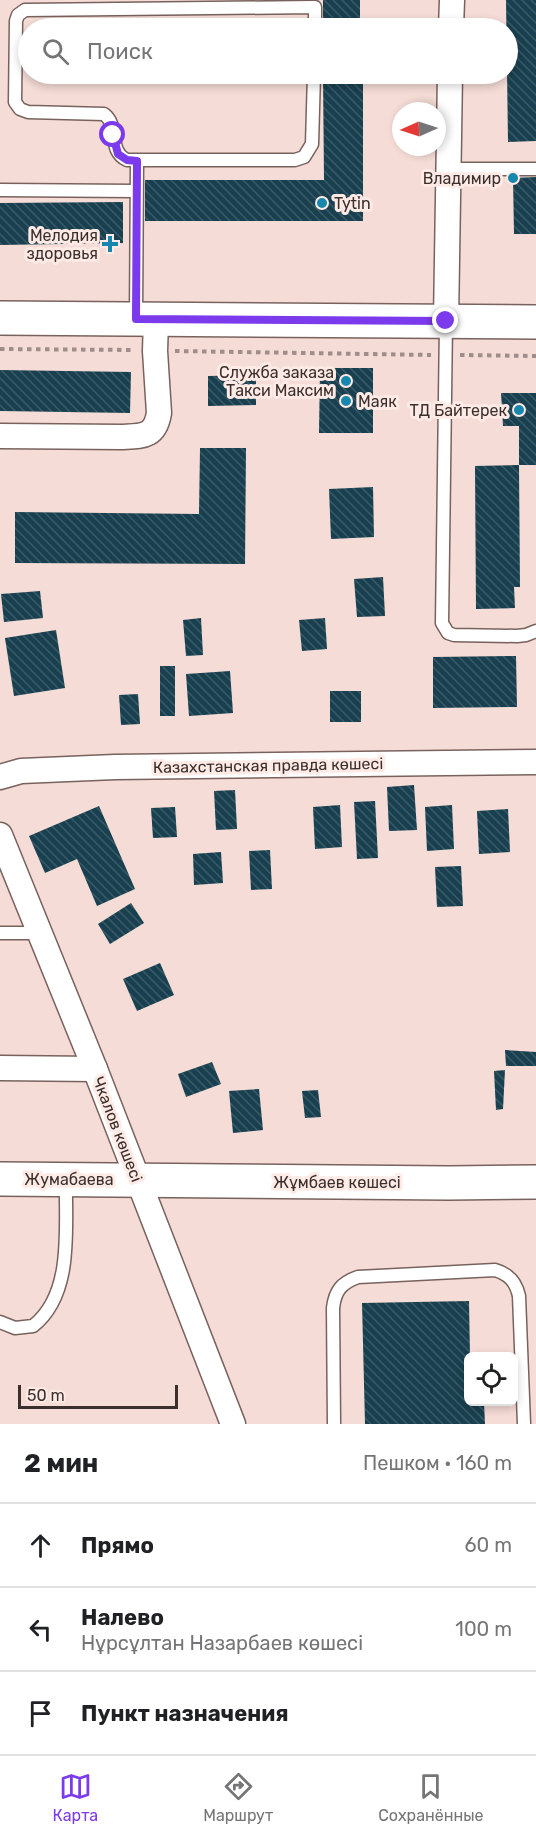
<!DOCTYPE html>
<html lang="ru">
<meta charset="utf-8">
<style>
:root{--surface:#fff;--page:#f2f2f2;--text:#202124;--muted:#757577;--line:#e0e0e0;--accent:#7c3aed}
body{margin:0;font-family:Rubik,sans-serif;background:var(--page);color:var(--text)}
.controls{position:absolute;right:18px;bottom:18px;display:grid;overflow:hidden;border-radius:9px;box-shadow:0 3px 9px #0003}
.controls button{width:54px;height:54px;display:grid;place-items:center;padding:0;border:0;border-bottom:2px solid var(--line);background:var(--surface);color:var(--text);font:30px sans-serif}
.compass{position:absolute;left:392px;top:102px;width:54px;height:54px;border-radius:50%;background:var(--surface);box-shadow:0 3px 9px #0003;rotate:267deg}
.scale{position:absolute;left:18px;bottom:15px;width:160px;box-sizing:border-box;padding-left:6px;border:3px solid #39302e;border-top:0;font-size:16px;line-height:21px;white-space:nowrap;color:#39302e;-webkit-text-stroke:4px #ffeae6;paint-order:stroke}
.stop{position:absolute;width:18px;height:18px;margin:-14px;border:4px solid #7c3aed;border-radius:50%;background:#fff}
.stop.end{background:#7c3aed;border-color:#fff;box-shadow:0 2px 6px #0008}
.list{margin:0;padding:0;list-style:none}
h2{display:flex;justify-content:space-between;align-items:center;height:78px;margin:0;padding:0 24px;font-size:26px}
h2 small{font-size:20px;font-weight:400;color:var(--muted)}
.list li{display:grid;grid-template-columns:39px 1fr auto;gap:18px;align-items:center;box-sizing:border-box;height:84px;padding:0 24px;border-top:2px solid var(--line)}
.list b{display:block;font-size:22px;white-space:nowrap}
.list p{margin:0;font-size:20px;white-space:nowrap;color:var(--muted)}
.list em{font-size:20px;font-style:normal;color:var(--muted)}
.icon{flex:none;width:33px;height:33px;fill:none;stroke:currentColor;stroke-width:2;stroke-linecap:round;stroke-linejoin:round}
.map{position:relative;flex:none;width:536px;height:1424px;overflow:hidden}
.search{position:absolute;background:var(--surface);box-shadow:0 3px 9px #0003;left:18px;right:18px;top:18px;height:66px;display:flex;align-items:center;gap:15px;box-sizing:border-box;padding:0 21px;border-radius:33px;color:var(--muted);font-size:22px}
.sheet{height:330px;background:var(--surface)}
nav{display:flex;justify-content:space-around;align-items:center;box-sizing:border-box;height:84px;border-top:2px solid var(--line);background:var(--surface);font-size:16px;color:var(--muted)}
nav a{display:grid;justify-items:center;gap:3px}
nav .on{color:var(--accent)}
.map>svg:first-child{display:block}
.building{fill:url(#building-back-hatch)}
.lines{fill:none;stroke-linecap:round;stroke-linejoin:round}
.lane-casing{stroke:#78625d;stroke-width:15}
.street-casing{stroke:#78625d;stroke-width:27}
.secondary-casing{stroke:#78625d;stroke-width:36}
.path{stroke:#9e8d89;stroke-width:4;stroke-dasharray:4.5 4.5;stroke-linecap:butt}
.lane{stroke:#fff;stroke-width:12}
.street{stroke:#fff;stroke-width:24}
.secondary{stroke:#fff;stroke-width:33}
.route{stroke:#7c3aed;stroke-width:8}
.poi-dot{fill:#1887ad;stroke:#ffeae6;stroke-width:2}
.labels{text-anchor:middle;stroke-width:6;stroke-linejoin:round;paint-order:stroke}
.poi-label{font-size:16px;fill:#39302e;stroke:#ffeae6;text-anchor:end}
.street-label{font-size:16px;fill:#39302e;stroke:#ffeae6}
</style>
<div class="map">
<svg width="536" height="1424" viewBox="0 0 536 1424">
<defs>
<pattern id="building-back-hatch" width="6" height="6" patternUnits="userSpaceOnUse" patternTransform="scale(1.5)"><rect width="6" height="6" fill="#194050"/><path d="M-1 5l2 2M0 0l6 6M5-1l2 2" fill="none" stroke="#3b5a66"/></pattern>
</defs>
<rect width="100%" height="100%" fill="#f5dcd6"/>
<!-- building -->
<g class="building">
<rect x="323" y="0" width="37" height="28"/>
<path d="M506,0H536V141L508,142Z"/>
<path d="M323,74H363V221H145V180H324Z"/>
<path d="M536,177V234H514L513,178Z"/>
<path d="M123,202V243L0,245V203Z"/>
<path d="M320,368H373V433H319Z"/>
<path d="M0,370L131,372L130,413L0,411Z"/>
<path d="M256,375V405L208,406V376Z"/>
<path d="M501,393H536V465H519V426H503Z"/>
<path d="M200,448H246L245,564L15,563V512L199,514Z"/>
<path d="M519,465L520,587H514L515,608L476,609L475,466Z"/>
<path d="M373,487L374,537L331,539L329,489Z"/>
<path d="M383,577L385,616L357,617L354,579Z"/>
<path d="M40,591L43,618L4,622L1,594Z"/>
<path d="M201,618L203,655L186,656L183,620Z"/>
<path d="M325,618L327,649L302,651L299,620Z"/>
<path d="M56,630L65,688L14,696L5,638Z"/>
<path d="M516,656L517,707L433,708V657Z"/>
<rect x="160" y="666" width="15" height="50"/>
<path d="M230,671L233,713L189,716L186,674Z"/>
<rect x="330" y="691" width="31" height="31"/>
<path d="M138,694L140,724L121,725L119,695Z"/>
<path d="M414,785L417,830L389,831L387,787Z"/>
<path d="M235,790L237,829L216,830L214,791Z"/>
<path d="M375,801L378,858L357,859L354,802Z"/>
<path d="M340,805L342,847L315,849L313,807Z"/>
<path d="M452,805L454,849L427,851L425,807Z"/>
<path d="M99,806L135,889L97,906L77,859L45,873L29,836Z"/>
<path d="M175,807L177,837L153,838L151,808Z"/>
<path d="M508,809L510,852L479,854L477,811Z"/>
<path d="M270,850L272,889L251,890L249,851Z"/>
<path d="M221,852L223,883L194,885L193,854Z"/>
<path d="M461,866L463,906L437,907L435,867Z"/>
<path d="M131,903L144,923L110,944L98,924Z"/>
<path d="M160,963L174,995L137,1011L123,979Z"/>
<path d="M505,1050L536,1052V1066H506Z"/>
<path d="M212,1062L221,1084L186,1097L178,1074Z"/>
<path d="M505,1070L503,1109L496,1110L494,1071Z"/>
<path d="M259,1089L263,1130L233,1133L229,1091Z"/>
<path d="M318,1090L321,1117L305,1118L302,1091Z"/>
<path d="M469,1301L470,1356H468V1402H484L485,1424H365L362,1303Z"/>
</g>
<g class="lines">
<!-- lane casing -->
<g class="lane-casing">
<g id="lane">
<path d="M314,74L312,144L304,157L295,160H127C107,151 120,126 104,114L28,112L20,109L15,102L16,21L18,15L25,10L315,7V28"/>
<path d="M449,169H536"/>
<path d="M0,190L136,191"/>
<path d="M136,318L137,161"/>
<path d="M446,322L442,623L448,633L454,635L517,636L526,635L536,631"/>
<path d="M0,933H40"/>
<path d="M0,1322L15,1328L33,1326C74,1294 65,1227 66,1181"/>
<path d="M334,1424L333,1308C335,1291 341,1283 358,1277L495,1270C509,1274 516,1282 519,1296L524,1424"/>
</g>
</g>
<!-- street casing -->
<g class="street-casing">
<g id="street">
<path d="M451,28L452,0"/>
<path d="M446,321L450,74"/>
<path d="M0,436L123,437C143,436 155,437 159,413L155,351L156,320"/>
<path d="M0,777L21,771L115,767L536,762"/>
<path d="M0,835L95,1069L233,1424"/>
<path d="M0,1068L95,1069"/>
</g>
</g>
<!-- secondary casing -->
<g class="secondary-casing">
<g id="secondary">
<path d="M0,318L536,322"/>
<path d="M0,1179L449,1183L536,1182"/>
</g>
</g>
<!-- path -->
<g class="path">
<path d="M0,349L134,350"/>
<path d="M175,351L431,355"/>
<path d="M460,355L536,356"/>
</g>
<!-- lane -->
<use href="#lane" class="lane"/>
<!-- street -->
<use href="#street" class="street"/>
<!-- secondary -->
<use href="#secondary" class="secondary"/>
</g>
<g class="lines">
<!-- route -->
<path class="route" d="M113,135L118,154L127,160L137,161L136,319L446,321"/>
</g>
<!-- markers -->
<g class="poi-dot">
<circle cx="513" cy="178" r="6"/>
<circle cx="322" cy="203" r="6"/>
<path d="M107 235h6v6h6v6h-6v6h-6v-6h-6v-6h6z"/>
<circle cx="346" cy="381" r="6"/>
<circle cx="346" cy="401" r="6"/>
<circle cx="519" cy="410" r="6"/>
</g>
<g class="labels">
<!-- poi labels -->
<g class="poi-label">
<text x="501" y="184">Владимир</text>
<text x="334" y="209" text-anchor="start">Tytin</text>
<text x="98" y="241">Мелодия<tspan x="98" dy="18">здоровья</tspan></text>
<text x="334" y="378">Служба заказа<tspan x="334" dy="18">Такси Максим</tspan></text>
<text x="358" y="407" text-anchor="start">Маяк</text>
<text x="507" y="416">ТД Байтерек</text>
</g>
<!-- street labels -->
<g class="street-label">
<text transform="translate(268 765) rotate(-1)" y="6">Казахстанская правда көшесі</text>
<text transform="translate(118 1129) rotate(69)" y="6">Чкалов көшесі</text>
<text x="69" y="1185">Жумабаева</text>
<text x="337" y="1188">Жұмбаев көшесі</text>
</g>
</g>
</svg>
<div class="controls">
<button><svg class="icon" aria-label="locate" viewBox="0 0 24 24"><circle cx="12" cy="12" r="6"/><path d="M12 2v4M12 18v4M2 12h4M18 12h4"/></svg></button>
</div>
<svg class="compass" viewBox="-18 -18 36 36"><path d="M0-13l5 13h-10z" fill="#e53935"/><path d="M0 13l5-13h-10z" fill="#757577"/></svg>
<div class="scale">50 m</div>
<div class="stop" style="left:113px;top:135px"></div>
<div class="stop end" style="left:446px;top:321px"></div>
<div class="search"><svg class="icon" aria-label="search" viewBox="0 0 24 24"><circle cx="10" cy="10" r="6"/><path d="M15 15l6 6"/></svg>Поиск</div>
</div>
<section class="sheet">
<h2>2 мин<small>Пешком · 160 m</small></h2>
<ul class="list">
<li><svg class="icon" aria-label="ahead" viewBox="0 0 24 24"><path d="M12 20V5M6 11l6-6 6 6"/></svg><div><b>Прямо</b></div><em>60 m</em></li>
<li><svg class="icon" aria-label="left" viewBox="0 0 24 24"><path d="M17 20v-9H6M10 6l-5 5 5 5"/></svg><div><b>Налево</b><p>Нұрсұлтан Назарбаев көшесі</p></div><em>100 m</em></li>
<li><svg class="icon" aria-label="arrive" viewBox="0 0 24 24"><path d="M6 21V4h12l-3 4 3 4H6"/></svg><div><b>Пункт назначения</b></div></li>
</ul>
</section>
<nav>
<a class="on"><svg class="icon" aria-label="map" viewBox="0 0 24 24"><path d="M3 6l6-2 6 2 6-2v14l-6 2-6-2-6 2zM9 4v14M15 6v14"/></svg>Карта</a>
<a><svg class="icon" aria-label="directions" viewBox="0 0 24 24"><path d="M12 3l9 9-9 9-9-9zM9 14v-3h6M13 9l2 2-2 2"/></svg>Маршрут</a>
<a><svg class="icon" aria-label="saved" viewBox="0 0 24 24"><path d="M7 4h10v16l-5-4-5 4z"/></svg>Сохранённые</a>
</nav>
